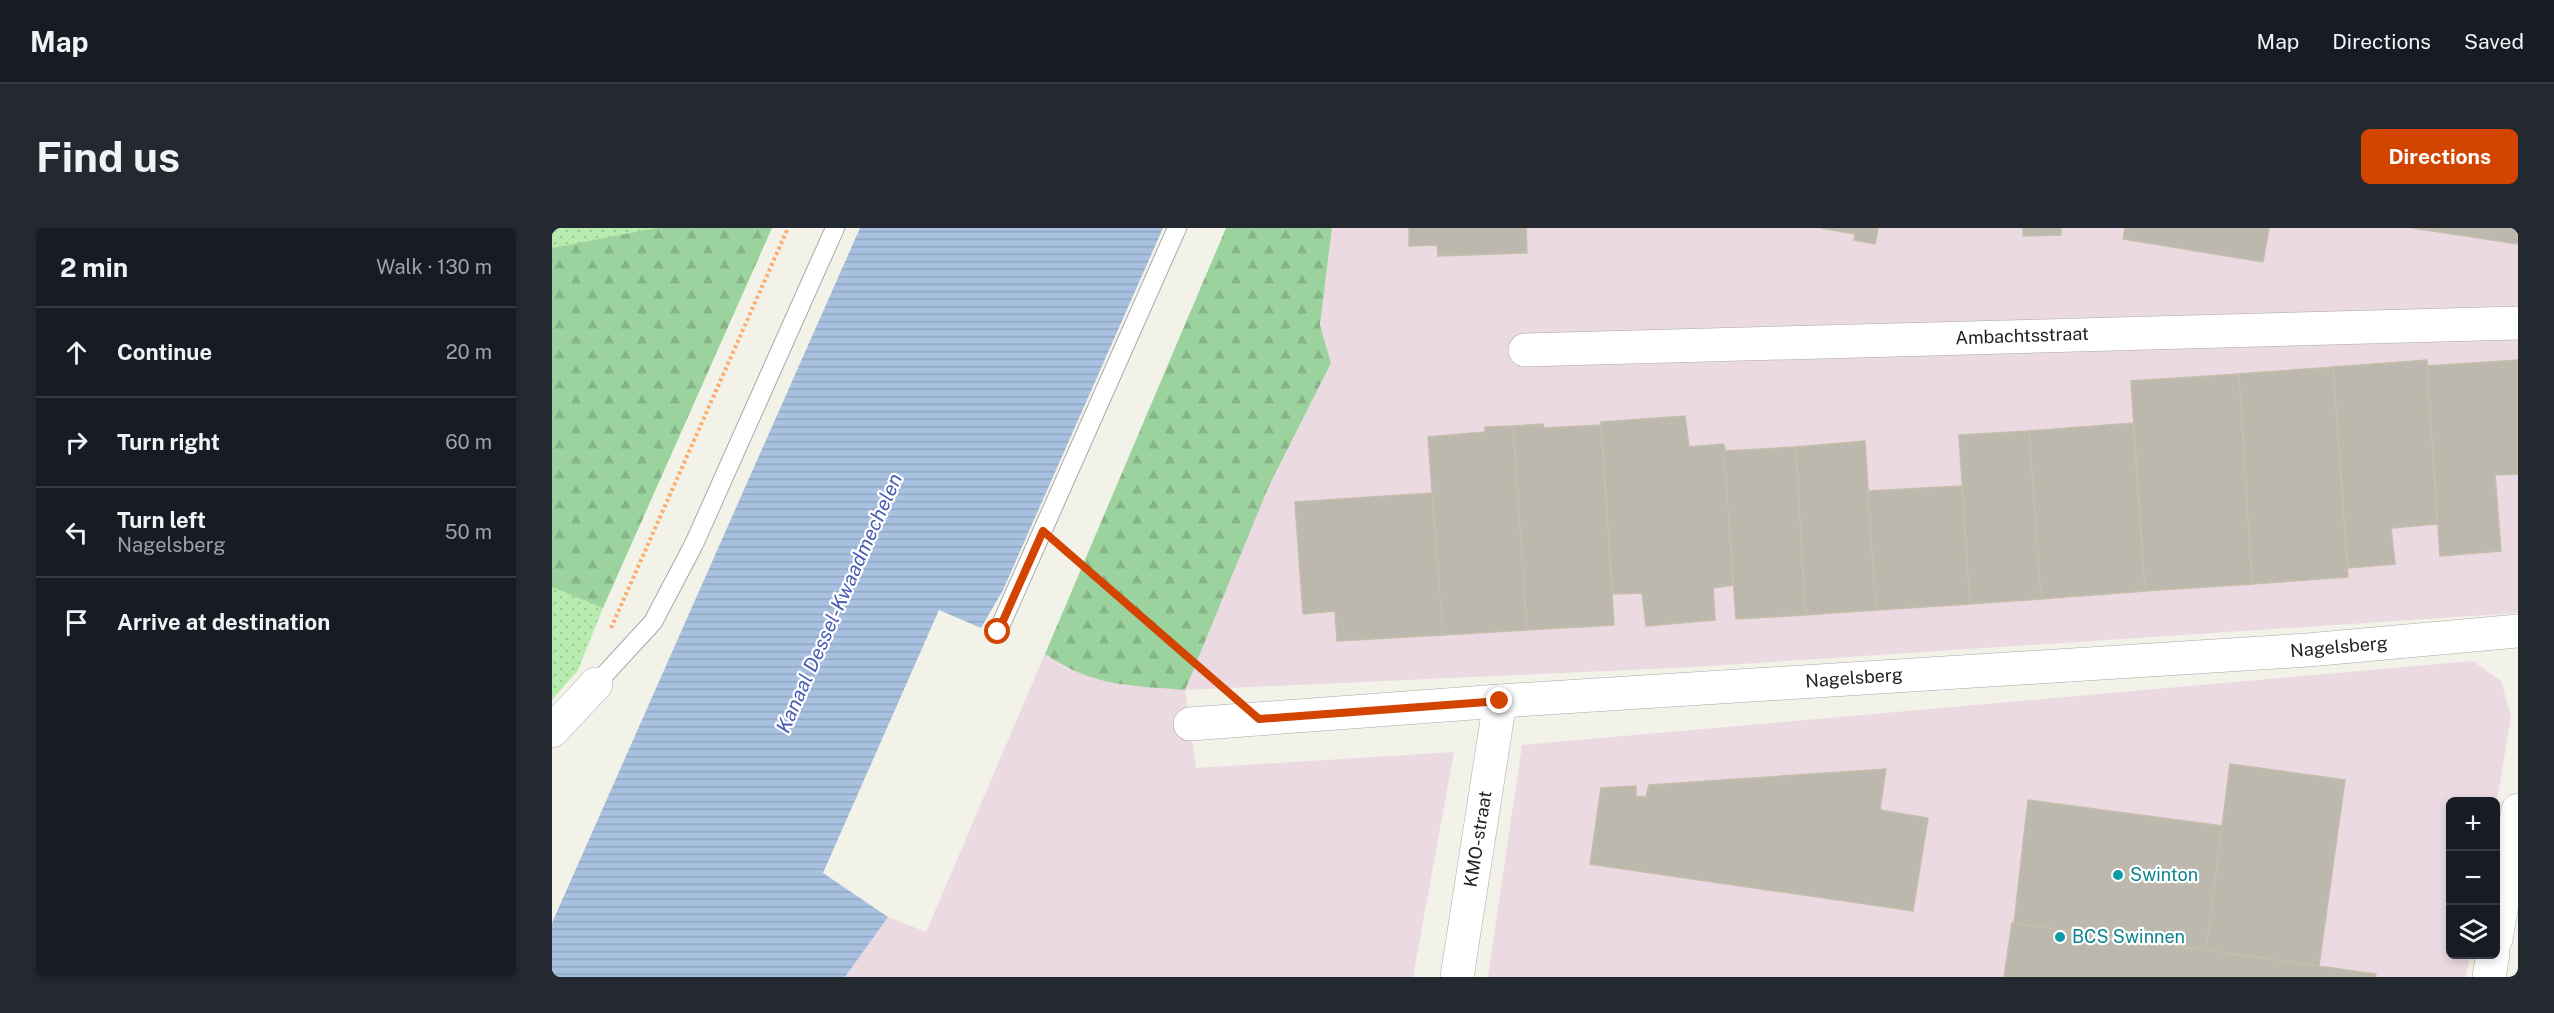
<!DOCTYPE html>
<meta charset="utf-8">
<style>
:root{--surface:#171b24;--page:#242831;--text:#f1f3f6;--muted:#9ea1a6;--line:#363941;--accent:#d34400}
body{margin:0;font-family:"Public Sans",sans-serif;background:var(--page);color:var(--text)}
.controls{position:absolute;right:18px;bottom:18px;display:grid;overflow:hidden;border-radius:9px;box-shadow:0 3px 9px #0003}
.controls button{width:54px;height:54px;display:grid;place-items:center;padding:0;border:0;border-bottom:2px solid var(--line);background:var(--surface);color:var(--text);font:30px sans-serif}
.stop{position:absolute;width:18px;height:18px;margin:-14px;border:4px solid #d34400;border-radius:50%;background:#fff}
.stop.end{background:#d34400;border-color:#fff;box-shadow:0 2px 6px #0008}
.list{margin:0;padding:0;list-style:none}
h2{display:flex;justify-content:space-between;align-items:center;height:78px;margin:0;padding:0 24px;font-size:26px}
h2 small{font-size:20px;font-weight:400;color:var(--muted)}
.list li{display:grid;grid-template-columns:39px 1fr auto;gap:18px;align-items:center;box-sizing:border-box;height:90px;padding:0 24px;border-top:2px solid var(--line)}
.list b{display:block;font-size:22px;white-space:nowrap}
.list p{margin:0;font-size:20px;white-space:nowrap;color:var(--muted)}
.list em{font-size:20px;font-style:normal;color:var(--muted)}
.icon{flex:none;width:33px;height:33px;fill:none;stroke:currentColor;stroke-width:2;stroke-linecap:round;stroke-linejoin:round}
.map{position:relative;flex:none;width:1966px;height:749px;overflow:hidden;border-radius:9px}
header{display:flex;align-items:center;gap:36px;box-sizing:border-box;height:84px;padding:0 30px;background:var(--surface);border-bottom:2px solid var(--line)}
header strong{font-size:28px}
nav{display:flex;gap:33px;margin-inline-start:auto;font-size:21px}
.intro{display:flex;align-items:center;justify-content:space-between;box-sizing:border-box;height:144px;padding:0 36px}
h1{margin:0;font-size:42px}
.button{padding:15px 27px;border-radius:9px;background:var(--accent);color:#fff;font-size:21px;font-weight:700}
main{display:flex;gap:36px;padding:0 36px}
aside{flex:1;background:var(--surface);border-radius:9px;box-shadow:0 3px 9px #0003}
.map>svg:first-child{display:block}
.industrial{fill:#ebdae2}
.grass{fill:url(#grass-dots)}
.forest{fill:url(#forest-firs)}
.water{fill:url(#water-rules)}
.building{fill:#bcb8ad;stroke:#c4beaa;stroke-width:1.5}
.lines{fill:none;stroke-linecap:round;stroke-linejoin:round}
.service-casing{stroke:#a8a8a8;stroke-width:20}
.minor-casing{stroke:#a8a8a8;stroke-width:34}
.path{stroke:#fdab6e;stroke-width:4;stroke-dasharray:3 3;stroke-linecap:butt}
.service{stroke:#fff;stroke-width:18}
.minor{stroke:#fff;stroke-width:33}
.route{stroke:#d34400;stroke-width:8}
.culture-dot{fill:#0f9aa8;stroke:#fff;stroke-width:2}
.labels{text-anchor:middle;stroke-width:4.5;stroke-linejoin:round;paint-order:stroke}
.street-label{font-size:18px;fill:#212121;stroke:#fff}
.culture-label{font-size:18px;fill:#0d838f;stroke:#fff;text-anchor:start}
.water-label{font-size:20px;font-style:italic;fill:#4a5db5;stroke:#fff}
</style>
<header>
<strong>Map</strong>
<nav><a>Map</a><a>Directions</a><a>Saved</a></nav>
</header>
<div class="intro"><h1>Find us</h1><a class="button">Directions</a></div>
<main>
<aside>
<h2>2 min<small>Walk · 130 m</small></h2>
<ul class="list">
<li><svg class="icon" aria-label="ahead" viewBox="0 0 24 24"><path d="M12 20V5M6 11l6-6 6 6"/></svg><div><b>Continue</b></div><em>20 m</em></li>
<li><svg class="icon" aria-label="right" viewBox="0 0 24 24"><path d="M7 20v-9h11M14 6l5 5-5 5"/></svg><div><b>Turn right</b></div><em>60 m</em></li>
<li><svg class="icon" aria-label="left" viewBox="0 0 24 24"><path d="M17 20v-9H6M10 6l-5 5 5 5"/></svg><div><b>Turn left</b><p>Nagelsberg</p></div><em>50 m</em></li>
<li><svg class="icon" aria-label="arrive" viewBox="0 0 24 24"><path d="M6 21V4h12l-3 4 3 4H6"/></svg><div><b>Arrive at destination</b></div></li>
</ul>
</aside>
<div class="map">
<svg width="1966" height="749" viewBox="0 0 1966 749">
<defs>
<pattern id="grass-dots" width="8" height="8" patternUnits="userSpaceOnUse" patternTransform="scale(1.5)"><rect width="8" height="8" fill="#b8ecae"/><path d="M2 2h.1M6 6h.1" fill="none" stroke="#9eca95" stroke-width="1.8" stroke-linecap="round"/></pattern>
<pattern id="forest-firs" width="22" height="20" patternUnits="userSpaceOnUse" patternTransform="scale(1.5)"><rect width="22" height="20" fill="#9cd29e"/><path d="M5 1l3.5 6h-7zM16 11l3.5 6h-7z" fill="#86b488"/></pattern>
<pattern id="water-rules" width="6" height="5" patternUnits="userSpaceOnUse" patternTransform="scale(1.5)"><rect width="6" height="5" fill="#a8c1e0"/><path d="M0 2.5h6" fill="none" stroke="#90a6c0"/></pattern>
</defs>
<rect width="100%" height="100%" fill="#f2f2e8"/>
<!-- industrial -->
<g class="industrial">
<path d="M780,0H1966V385L1143,439L633,462L644,540L902,524L861,749H293L336,689L374,704L493,426L517,442L716,260L779,135L768,98Z"/>
<path d="M1921,433L1949,453L1959,488L1944,579V574H1898V726L1918,727L1914,749H936L970,517Z"/>
</g>
<!-- grass -->
<g class="grass">
<path d="M0,0H105V1L0,20Z"/>
<path d="M0,359L51,380L26,442L0,472Z"/>
</g>
<!-- forest -->
<g class="forest">
<path d="M105,0H220L51,380L0,359V20Z"/>
<path d="M674,0H780L768,97L779,135L716,260L633,462C577,457 541,459 493,426Z"/>
</g>
<!-- water -->
<path class="water" d="M308,0H611L451,362L429,400L387,382L271,645L336,689L293,749H0V695Z"/>
<!-- building -->
<g class="building">
<path d="M857,0H974L975,25L886,28L885,17L857,18Z"/>
<path d="M1269,0H1326L1323,16L1302,12L1303,6Z"/>
<path d="M1471,0H1509V7L1471,8Z"/>
<path d="M1573,0H1717L1711,34L1571,11Z"/>
<path d="M1861,0H1966V16Z"/>
<path d="M1875,132L1885,296L1839,300L1843,336L1796,340L1781,139Z"/>
<path d="M1966,132V246L1943,247L1949,323L1888,328L1875,138Z"/>
<path d="M1781,139L1796,349L1700,356L1687,146Z"/>
<path d="M1687,146L1700,356L1593,363L1579,153Z"/>
<path d="M1133,188L1137,219L1171,216L1173,220L1181,357L1161,360L1163,392L1094,398L1090,365L1061,366L1049,197V194Z"/>
<path d="M1581,195L1593,363L1489,371L1477,203Z"/>
<path d="M991,196L992,200L1049,197L1062,397L975,402L961,198Z"/>
<path d="M961,198L975,402L891,407L876,209L933,204V199Z"/>
<path d="M1477,203L1489,371L1418,376L1407,207Z"/>
<path d="M1313,213L1324,382L1253,387L1244,219Z"/>
<path d="M1244,219L1253,387L1184,391L1172,223Z"/>
<path d="M1410,258L1418,376L1324,382L1316,263Z"/>
<path d="M880,265L891,407L785,413L783,383L751,386L743,274Z"/>
<path d="M1678,536L1793,552L1767,738L1654,722Z"/>
<path d="M1334,541L1328,582L1376,590L1361,683L1038,636L1049,560L1084,558V568L1094,569L1097,557Z"/>
<path d="M1476,572L1670,598L1654,722L1462,695Z"/>
<path d="M1460,695L1824,746L1823,749H1452Z"/>
</g>
<g class="lines">
<!-- service casing -->
<g class="service-casing">
<g id="service">
<path d="M446,403L625,0"/>
<path d="M44,456L101,394L142,316L283,0"/>
</g>
</g>
<!-- minor casing -->
<g class="minor-casing">
<g id="minor">
<path d="M973,122L1966,95"/>
<path d="M638,496L948,473L1756,422L1966,403"/>
<path d="M0,503L44,456"/>
<path d="M1944,711L1966,582"/>
<path d="M905,749L948,473"/>
<path d="M1937,749L1941,726"/>
</g>
</g>
<!-- path -->
<g class="path">
<path d="M509,319L671,460"/>
<path d="M59,400L236,0"/>
</g>
<!-- service -->
<use href="#service" class="service"/>
<!-- minor -->
<use href="#minor" class="minor"/>
</g>
<g class="lines">
<!-- route -->
<path class="route" d="M446,404L491,303L707,491L948,473"/>
</g>
<!-- markers -->
<g class="culture-dot">
<circle cx="1566" cy="647" r="6"/>
<circle cx="1508" cy="709" r="6"/>
</g>
<g class="labels">
<!-- street labels -->
<g class="street-label">
<text transform="translate(1470 108) rotate(-2)" y="6">Ambachtsstraat</text>
<text transform="translate(1787 419) rotate(-5)" y="6">Nagelsberg</text>
<text transform="translate(1302 450) rotate(-4)" y="6">Nagelsberg</text>
<text transform="translate(926 611) rotate(-81)" y="6">KMO-straat</text>
</g>
<!-- culture labels -->
<g class="culture-label">
<text x="1578" y="653">Swinton</text>
<text x="1520" y="715">BCS Swinnen</text>
</g>
<!-- water labels -->
<g class="water-label">
<text transform="translate(287 375) rotate(-66)" y="7">Kanaal Dessel-Kwaadmechelen</text>
</g>
</g>
</svg>
<div class="controls">
<button>+</button>
<button>−</button>
<button><svg class="icon" aria-label="layers" viewBox="0 0 24 24"><path d="M12 4l9 5-9 5-9-5zM3 14l9 5 9-5"/></svg></button>
</div>
<div class="stop" style="left:446px;top:404px"></div>
<div class="stop end" style="left:948px;top:473px"></div>
</div>
</main>
